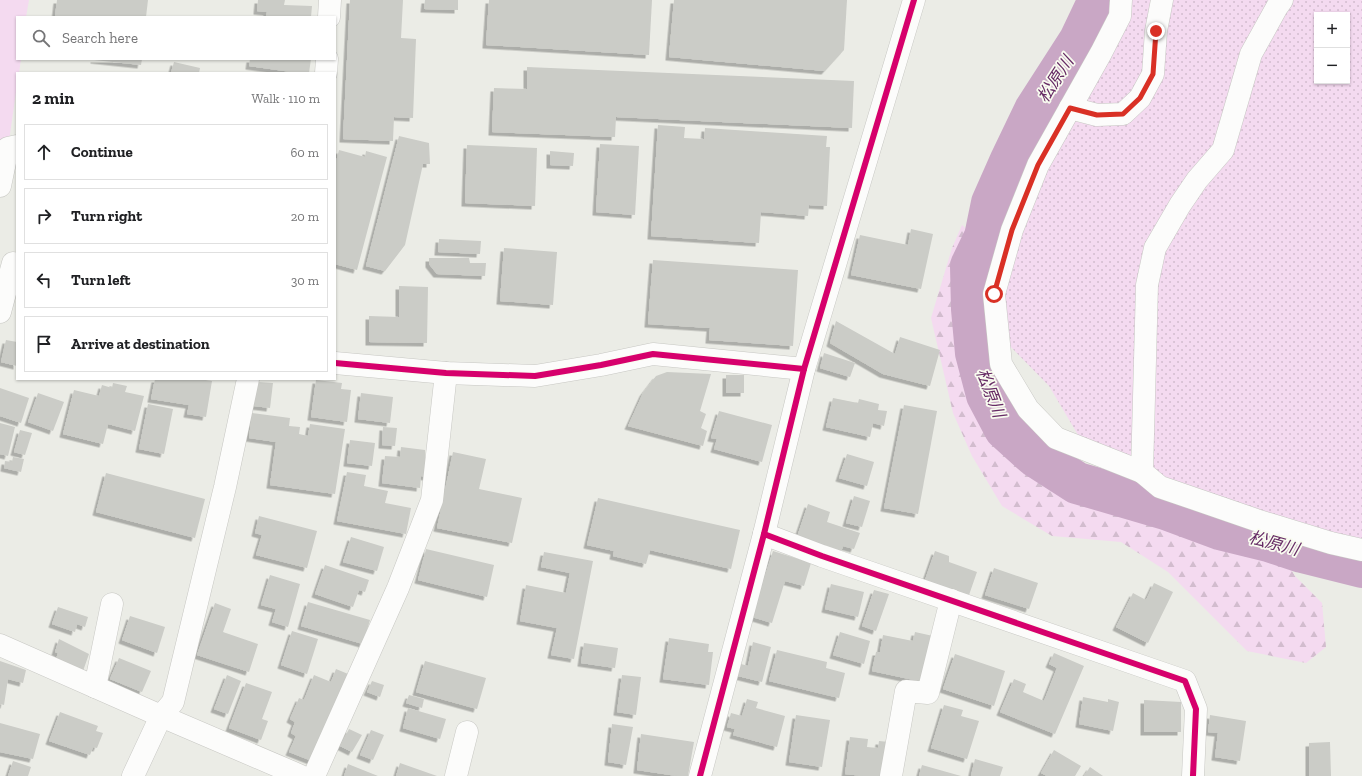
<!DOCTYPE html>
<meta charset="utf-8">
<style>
:root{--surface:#fff;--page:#f6f6f6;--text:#202124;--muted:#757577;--line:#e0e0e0}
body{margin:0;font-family:"Zilla Slab","Noto Sans JP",serif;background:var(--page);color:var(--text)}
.controls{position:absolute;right:12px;top:12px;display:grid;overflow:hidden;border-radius:0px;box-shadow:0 1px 3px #0004}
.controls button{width:36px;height:36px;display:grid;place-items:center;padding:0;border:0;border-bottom:1px solid var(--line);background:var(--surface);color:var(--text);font:20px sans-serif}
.stop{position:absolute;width:12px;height:12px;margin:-9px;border:3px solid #d93025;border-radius:50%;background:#fff}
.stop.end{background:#d93025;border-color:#fff;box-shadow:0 1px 4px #0008}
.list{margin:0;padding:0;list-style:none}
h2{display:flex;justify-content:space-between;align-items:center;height:52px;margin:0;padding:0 16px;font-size:17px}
h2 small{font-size:13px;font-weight:400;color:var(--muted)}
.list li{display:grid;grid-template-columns:26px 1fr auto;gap:12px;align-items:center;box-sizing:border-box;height:56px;margin:0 8px 8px;padding:0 8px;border:1px solid var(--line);border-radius:0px}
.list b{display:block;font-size:15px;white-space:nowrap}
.list em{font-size:13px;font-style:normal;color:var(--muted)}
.icon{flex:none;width:22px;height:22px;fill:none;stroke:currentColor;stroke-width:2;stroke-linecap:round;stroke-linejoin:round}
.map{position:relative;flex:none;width:1362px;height:776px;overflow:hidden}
.search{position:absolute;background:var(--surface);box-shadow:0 1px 3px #0004;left:16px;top:16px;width:320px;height:44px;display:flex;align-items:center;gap:10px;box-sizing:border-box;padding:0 14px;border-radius:0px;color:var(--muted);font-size:15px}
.panel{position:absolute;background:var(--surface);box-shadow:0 1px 3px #0004;left:16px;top:72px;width:320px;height:308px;border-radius:0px}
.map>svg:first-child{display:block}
.forest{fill:url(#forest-firs)}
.park{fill:url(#park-dots);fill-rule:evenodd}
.garden{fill:#f4daf0}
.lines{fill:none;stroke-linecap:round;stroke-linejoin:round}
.river{stroke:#c9a7c5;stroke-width:42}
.building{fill:#cbccc7;filter:url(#shadow)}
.minor-casing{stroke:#c7c7c3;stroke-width:23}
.minor{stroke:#fcfcfb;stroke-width:22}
.cycleway-casing{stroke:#f9fcf0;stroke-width:8}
.cycleway{stroke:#d6006c;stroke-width:6}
.route{stroke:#d93025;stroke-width:5}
.labels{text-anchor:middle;stroke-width:3.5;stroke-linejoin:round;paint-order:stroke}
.water-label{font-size:17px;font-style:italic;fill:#662b65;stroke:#f9fcf0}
</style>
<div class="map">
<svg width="1362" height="776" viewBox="0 0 1362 776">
<defs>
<pattern id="forest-firs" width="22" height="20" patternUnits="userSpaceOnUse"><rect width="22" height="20" fill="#f4daf0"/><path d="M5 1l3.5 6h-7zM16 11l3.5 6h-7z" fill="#d2bcce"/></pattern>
<pattern id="park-dots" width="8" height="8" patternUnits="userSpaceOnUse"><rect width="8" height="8" fill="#f4daf0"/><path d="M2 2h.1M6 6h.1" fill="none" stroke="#d2bcce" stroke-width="1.8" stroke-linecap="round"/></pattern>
<filter id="shadow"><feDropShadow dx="-3.5" dy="3.5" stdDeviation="0" flood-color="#0004"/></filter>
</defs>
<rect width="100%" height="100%" fill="#ebece6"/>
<!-- forest -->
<path class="forest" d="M962,225L982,244L976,353L1086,478L1153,407L1231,468L1295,576L1322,603L1326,647L1306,663L1247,651L1168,572L1121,542L1052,536L1002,506L972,456L953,413L931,318L952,248Z"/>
<!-- park -->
<path class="park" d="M1125,0H1362V549L1087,450L1049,386L1003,339L988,263L1060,100L1120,16ZM1317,15H1347V81H1317Z"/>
<!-- garden -->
<path class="garden" d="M0,0H29L26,17H17V59H21L19,73H17V85L8,148L0,147Z"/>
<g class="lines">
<!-- river -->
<path class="river" d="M1099,0L1080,40L1035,110L1011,160L992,203L985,237L971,266L972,309L976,353L987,395L1005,429L1035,456L1077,483L1166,509L1220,529L1269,541L1302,552L1362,567"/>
</g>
<!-- building -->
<g class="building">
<path d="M57,0H148L146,17H55Z"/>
<path d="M258,0H285L284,5L312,6L311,17H266L267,12L257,11Z"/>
<path d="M350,0H403L401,38L416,39L413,118L394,117L393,141L343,139Z"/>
<path d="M425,0H458V10L424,9Z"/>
<path d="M489,0H652L649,55L486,45Z"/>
<path d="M674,0H847L844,50L825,71L669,57Z"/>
<path d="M94,59H142L141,65L94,60Z"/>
<path d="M250,59H311L309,73H299L249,66Z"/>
<path d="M174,62L200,68L199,73H171Z"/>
<path d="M527,67L854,81L852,128L616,117L615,137L492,132L494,88L527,89Z"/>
<path d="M658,125L685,127L684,138L704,139L705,128L827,136L826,147H830L827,206L809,205L808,216L761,212L759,243L651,236Z"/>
<path d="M399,136L429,143L430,164H423L405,245L385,271L366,266Z"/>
<path d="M600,144L639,146L635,215L596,212Z"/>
<path d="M467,145L537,148L535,206L465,203Z"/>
<path d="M339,150L365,157L366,151L387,157L357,270L335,264V166Z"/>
<path d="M550,151L574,153L573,166L550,165Z"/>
<path d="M911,229L933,234L921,289L851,275L860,235L908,245Z"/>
<path d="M439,239L481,241L480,254L438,252Z"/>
<path d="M504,248L557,252L553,305L500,301Z"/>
<path d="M429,258H469L470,263H486L485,276L437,274L429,264Z"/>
<path d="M653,260L798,270L793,346L709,340L710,328L648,324Z"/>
<path d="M399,286L428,287L427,343L369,342V316L399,317Z"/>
<path d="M836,321L895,354L900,337L940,350L930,386L883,374L830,343Z"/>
<path d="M6,340L17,342V366L1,362Z"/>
<path d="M824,353L855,363L850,377L820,368Z"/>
<path d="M667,372L711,374L700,411L706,414L701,428L707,431L703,446L628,426L643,393L656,376Z"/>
<rect x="726" y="375" width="18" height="18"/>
<path d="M155,379H199L212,381L206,417L187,414L189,405L151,399Z"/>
<path d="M316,380L342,383L341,389L351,390L347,422L311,417Z"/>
<path d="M257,382L273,383L270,408L254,406Z"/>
<path d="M113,383L127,386L125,392L144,396L135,431L108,424L103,444L63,434L74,390L99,396L102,385L112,388Z"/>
<path d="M0,388L29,398L21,423L0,416Z"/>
<path d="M38,393L64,402L53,431L28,422Z"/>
<path d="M361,393L393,397L390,423L358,419Z"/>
<path d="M833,398L858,403L859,399L879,404L878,410L887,411L884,426L873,423L870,437L826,427Z"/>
<path d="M148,404L173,409L164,454L139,449Z"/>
<path d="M904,405L937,411L918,514L884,508Z"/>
<path d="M719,411L772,425L762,462L714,449L717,439L711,438Z"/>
<path d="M252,413L290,418L289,426L300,427L299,434L308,436L310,424L345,429L335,494L270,485L276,442L249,438Z"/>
<path d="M0,423L15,427L8,456L0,454Z"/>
<path d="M383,427L397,428L395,446L382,445Z"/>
<path d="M20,430L32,433L25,455L14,452Z"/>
<path d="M350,440L375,443L372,466L347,463Z"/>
<path d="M401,447L425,450V457H430L427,477L421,476L420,488L382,483L385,456L400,457Z"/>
<path d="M453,452L486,459L479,489L522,498L512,543L437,528Z"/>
<path d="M847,454L874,462L867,486L839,478Z"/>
<path d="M13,457L24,459L21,472L4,468L5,461L12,462Z"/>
<path d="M347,472L366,475L364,486L388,491L385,503L411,508L406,534L337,521Z"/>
<path d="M106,473L205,499L195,538L96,512Z"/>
<path d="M854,496L870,501L862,527L846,523Z"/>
<path d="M598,498L740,530L731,569L650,550L646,564L613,556L614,551L587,545Z"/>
<path d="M808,504L830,512L827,522L860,533L854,549L843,546L841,552L797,537Z"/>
<path d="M259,516L317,531L307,568L256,555L262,535L255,533Z"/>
<path d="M351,537L384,547L377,571L343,562Z"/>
<path d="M426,549L494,565L487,597L418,580Z"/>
<path d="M773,551L811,563L804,586L785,581L772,623L752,617Z"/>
<path d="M935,551L949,556V562L977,572L969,595L925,580Z"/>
<path d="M544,552L593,561L574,659L551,655L557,628L520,621L526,585L566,593L570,573L541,567Z"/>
<path d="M325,565L369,580L365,592L359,590L353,607L315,594Z"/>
<path d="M994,568L1038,583L1029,609L985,595Z"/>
<path d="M270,575L300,584L288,627L272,622L276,609L261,605Z"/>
<path d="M1154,583L1173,592L1148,643L1116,627L1133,593L1146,600Z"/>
<path d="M831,584L864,592L858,617L825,609Z"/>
<path d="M874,590L889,594L876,631L862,626Z"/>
<path d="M308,602L370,620L363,644L301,626Z"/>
<path d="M215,603L231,609L223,632L258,644L249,672L197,655Z"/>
<path d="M58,607L88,617L85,627L77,624L75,632L52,624Z"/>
<path d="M130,616L165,627L157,653L122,640Z"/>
<path d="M292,631L318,639L307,674L281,665Z"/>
<path d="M840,632L870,641L864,664L833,655Z"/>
<path d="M915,632L933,636L923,682L872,671L876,652H880L883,635L913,641Z"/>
<path d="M669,638L709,644L708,652H713L709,685L663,679Z"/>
<path d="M59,639L89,654L83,671L56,659L58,653L55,652Z"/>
<path d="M753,642L771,647L762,682L738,676L741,664L748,666Z"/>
<path d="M584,643L618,648L615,668L581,663Z"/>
<path d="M777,650L827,662L826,668L845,673L839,698L769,681Z"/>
<path d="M1054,653L1084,666L1055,734L1000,712L1014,679L1026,684L1023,692L1044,701L1057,668L1049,664Z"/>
<path d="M955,654L1005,671L994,706L943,689Z"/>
<path d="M119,658L151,671L142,692L110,679Z"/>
<path d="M0,661L26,670L23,683L8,679L4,705L0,704Z"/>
<path d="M425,661L486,678L477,709L416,692Z"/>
<path d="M336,669L353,676L317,763L289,752L296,736L291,733L295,722L290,719L299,698L304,700L314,675L331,682Z"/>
<path d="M227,675L241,681L228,714L214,709Z"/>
<path d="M622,675L641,677L636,715L617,712Z"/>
<path d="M372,681L384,685L380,697L367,692Z"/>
<path d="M246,683L272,692L262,719L268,721L261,740L229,728Z"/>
<path d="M409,695L424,699L422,708L406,703Z"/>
<path d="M1083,697L1108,702V699L1119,702L1113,731L1079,724Z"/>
<path d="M747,699L758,702L756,708L785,716L777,747L733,735L735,729L727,727L731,713L742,716Z"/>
<path d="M1144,700L1181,702V732H1144Z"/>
<path d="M944,705L963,710L961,716L979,721L967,759L931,748Z"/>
<path d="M408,708L446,719L440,739L403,728Z"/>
<path d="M60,712L98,726L96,731L103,733L97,748L93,747L90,755L49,741Z"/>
<path d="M796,715L830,720L822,767L789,762Z"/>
<path d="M1210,715L1246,721L1240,761L1215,757L1218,733L1208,732Z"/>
<path d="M0,723L40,734L33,759L0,752Z"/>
<path d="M612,724L633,727L626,765L608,762Z"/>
<path d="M349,729L362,735L352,752L340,746Z"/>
<path d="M371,730L384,735L373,760L360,755Z"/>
<path d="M641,734L694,742L688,776H677L637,770Z"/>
<path d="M850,737L868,739L867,747L878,748L879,741L889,742L881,776H863L845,774Z"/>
<path d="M1330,742L1331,776H1309V743Z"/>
<path d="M1054,750L1081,766L1075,776H1047L1041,773Z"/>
<path d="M975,759L1003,767L1000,776H971Z"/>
<path d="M13,761L31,767L28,776H8Z"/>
<path d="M400,763L437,776H396Z"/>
<path d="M348,764L378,776H344Z"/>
<path d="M922,765L961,776H919Z"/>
<path d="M1090,767L1103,776H1084Z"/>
</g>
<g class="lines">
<!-- minor casing -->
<g class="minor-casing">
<g id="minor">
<path d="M1121,0L1120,16L1101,53L1038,165L1012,230L994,294L1001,364L1028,409L1056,438L1142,472"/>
<path d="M1282,0L1277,7L1251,54L1223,150L1197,180L1180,205L1155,248L1147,285L1142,472L1160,487L1256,520L1331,543L1362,550"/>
<path d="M329,17L330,0"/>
<path d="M326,73L327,59"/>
<path d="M1070,108L1097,115L1123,114L1140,98L1153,74L1156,31L1162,0"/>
<path d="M0,186L8,148L17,146"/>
<path d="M0,312L13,263"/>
<path d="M335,363L446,373L535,376L601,365L653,354L804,369"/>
<path d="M764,534L822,556L1185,681L1196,709L1193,776"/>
<path d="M0,645L161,716L301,776"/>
<path d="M95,687L112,604"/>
<path d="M133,776L161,716L173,702L225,487L248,379"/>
<path d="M314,776L398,588L432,500L446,373"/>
<path d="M456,776L467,732"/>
<path d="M700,776L764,534L804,369L914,0"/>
<path d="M891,776L906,691L928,693L951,600"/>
</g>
</g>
<!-- minor -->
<use href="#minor" class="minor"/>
<!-- cycleway casing -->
<g class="cycleway-casing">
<g id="cycleway">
<path d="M335,363L446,373L535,376L601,365L653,354L804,369"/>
<path d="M764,534L822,556L1185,681L1196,709L1193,776"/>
<path d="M700,776L764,534L804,369L914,0"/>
</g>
</g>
<!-- cycleway -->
<use href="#cycleway" class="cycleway"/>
</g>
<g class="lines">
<!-- route -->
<path class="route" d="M994,294L1012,230L1038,165L1070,108L1097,115L1123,114L1140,98L1153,74L1156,31"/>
</g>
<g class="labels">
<!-- water labels -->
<g class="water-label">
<text transform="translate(1055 79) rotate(-57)" y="6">松原川</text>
<text transform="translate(991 393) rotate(69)" y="6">松原川</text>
<text transform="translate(1274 543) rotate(15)" y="6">松原川</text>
</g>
</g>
</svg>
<div class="controls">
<button>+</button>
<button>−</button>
</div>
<div class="stop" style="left:994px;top:294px"></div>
<div class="stop end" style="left:1156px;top:31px"></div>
<div class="search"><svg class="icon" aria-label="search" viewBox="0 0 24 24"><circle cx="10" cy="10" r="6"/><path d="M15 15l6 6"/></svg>Search here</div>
<section class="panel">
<h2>2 min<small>Walk · 110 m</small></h2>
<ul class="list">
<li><svg class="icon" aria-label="ahead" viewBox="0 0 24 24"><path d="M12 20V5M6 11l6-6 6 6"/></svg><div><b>Continue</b></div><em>60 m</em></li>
<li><svg class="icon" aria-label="right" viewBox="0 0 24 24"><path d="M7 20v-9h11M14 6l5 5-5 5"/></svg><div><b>Turn right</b></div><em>20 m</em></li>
<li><svg class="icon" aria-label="left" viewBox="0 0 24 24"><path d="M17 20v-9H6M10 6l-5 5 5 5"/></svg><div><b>Turn left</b></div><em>30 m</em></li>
<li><svg class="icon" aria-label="arrive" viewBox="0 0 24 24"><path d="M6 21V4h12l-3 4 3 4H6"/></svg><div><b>Arrive at destination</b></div></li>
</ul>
</section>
</div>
